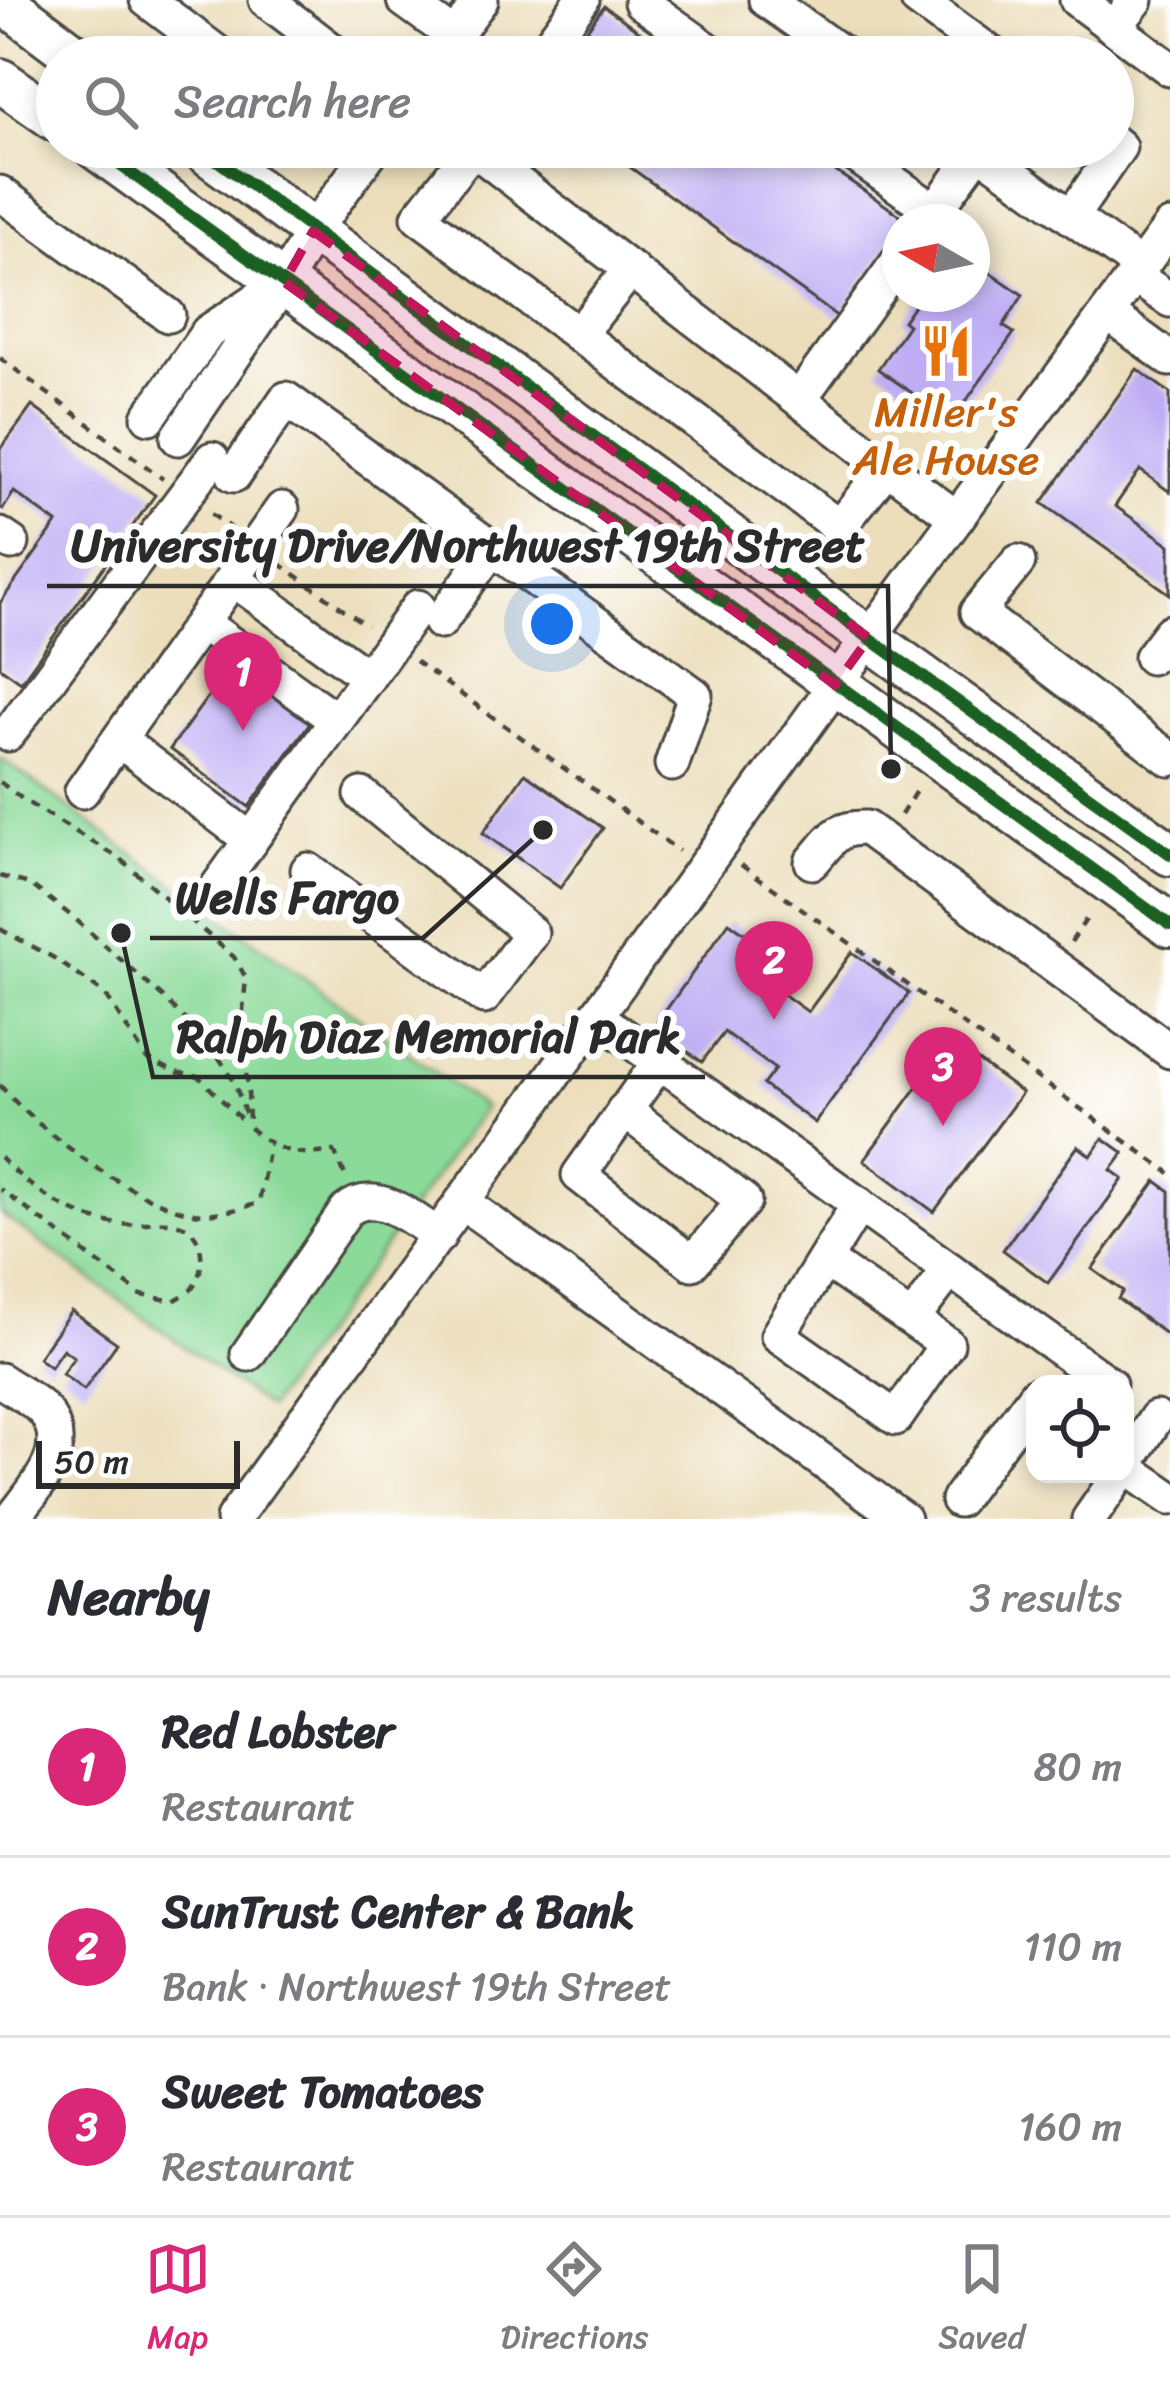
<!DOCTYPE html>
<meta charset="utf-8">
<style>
:root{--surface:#fff;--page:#f7f7f7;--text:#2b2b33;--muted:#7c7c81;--line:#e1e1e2;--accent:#db2777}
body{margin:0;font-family:Sriracha,sans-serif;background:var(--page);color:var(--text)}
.controls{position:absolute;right:36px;bottom:36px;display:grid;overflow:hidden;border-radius:24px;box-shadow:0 6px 18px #0003}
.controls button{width:108px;height:108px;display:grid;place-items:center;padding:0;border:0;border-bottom:3px solid var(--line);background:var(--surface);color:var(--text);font:60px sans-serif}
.compass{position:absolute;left:882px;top:204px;width:108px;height:108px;border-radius:50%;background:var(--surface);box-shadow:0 6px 18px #0003;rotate:279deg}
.scale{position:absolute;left:36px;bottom:30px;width:204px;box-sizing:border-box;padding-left:12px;border:6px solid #2b2b2b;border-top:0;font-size:33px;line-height:42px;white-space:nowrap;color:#2b2b2b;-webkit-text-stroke:9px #fff;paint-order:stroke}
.you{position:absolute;left:552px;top:624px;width:42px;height:42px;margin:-30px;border:9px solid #fff;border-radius:50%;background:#1a73e8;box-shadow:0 0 0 18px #1a73e833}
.badge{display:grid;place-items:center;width:78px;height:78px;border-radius:50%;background:var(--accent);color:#fff;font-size:39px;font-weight:700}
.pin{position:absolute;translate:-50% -99px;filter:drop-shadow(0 3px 6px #0008)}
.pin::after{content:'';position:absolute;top:63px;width:42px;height:36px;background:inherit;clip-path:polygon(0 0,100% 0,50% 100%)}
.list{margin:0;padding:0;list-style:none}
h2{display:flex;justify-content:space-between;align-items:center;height:156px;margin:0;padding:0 48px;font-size:51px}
h2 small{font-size:39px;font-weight:400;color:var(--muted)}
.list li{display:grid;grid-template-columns:78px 1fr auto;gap:36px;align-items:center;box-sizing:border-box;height:180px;padding:0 48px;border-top:3px solid var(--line)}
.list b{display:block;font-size:45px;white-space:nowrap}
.list p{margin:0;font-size:39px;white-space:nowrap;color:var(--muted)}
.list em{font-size:39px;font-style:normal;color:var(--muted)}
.icon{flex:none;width:66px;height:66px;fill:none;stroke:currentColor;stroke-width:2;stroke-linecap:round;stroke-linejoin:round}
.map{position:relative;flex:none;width:1170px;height:1519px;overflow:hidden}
.search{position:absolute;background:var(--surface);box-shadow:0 6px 18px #0003;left:36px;right:36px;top:36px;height:132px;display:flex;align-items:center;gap:30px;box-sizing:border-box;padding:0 42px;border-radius:66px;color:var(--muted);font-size:45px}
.sheet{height:696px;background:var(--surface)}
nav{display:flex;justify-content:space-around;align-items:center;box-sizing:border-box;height:168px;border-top:3px solid var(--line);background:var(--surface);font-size:33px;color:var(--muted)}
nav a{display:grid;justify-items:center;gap:6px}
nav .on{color:var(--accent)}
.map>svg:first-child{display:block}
.green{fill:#8bda9a;stroke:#5b8262;stroke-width:3}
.building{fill:#beadf4}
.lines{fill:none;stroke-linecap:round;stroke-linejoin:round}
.minor-casing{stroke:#484641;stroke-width:39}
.major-casing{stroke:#484641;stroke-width:48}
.path{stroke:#484641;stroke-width:4.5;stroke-dasharray:9 9;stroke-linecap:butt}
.minor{stroke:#fff;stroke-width:33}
.major{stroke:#fff;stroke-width:42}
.cycleway-casing{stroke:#fff;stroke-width:20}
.cycleway{stroke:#1b5e20;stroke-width:12}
.marked{fill:#c2185b;fill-opacity:0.2;stroke:#c2185b;stroke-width:9;stroke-dasharray:24 15;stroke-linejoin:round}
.labels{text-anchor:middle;stroke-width:12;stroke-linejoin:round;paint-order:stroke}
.food-label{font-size:42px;fill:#c56008;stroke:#fff}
.leader{fill:none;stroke:#2b2b2b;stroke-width:4.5}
.callout-dot{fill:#2b2b2b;stroke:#fff;stroke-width:4.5}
.callout-label{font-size:45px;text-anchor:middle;font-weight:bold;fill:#2b2b2b;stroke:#fff;stroke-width:12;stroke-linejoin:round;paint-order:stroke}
</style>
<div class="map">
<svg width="1170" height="1519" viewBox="0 0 1170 1519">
<rect width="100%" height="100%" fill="#fff"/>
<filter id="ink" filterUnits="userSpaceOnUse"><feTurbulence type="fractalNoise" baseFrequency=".00833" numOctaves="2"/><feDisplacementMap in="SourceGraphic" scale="24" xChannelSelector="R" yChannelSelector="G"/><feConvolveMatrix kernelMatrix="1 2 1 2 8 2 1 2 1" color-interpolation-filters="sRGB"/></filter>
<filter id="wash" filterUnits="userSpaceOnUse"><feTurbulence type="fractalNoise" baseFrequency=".004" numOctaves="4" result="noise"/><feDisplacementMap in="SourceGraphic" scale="48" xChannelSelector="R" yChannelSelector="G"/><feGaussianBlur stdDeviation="2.7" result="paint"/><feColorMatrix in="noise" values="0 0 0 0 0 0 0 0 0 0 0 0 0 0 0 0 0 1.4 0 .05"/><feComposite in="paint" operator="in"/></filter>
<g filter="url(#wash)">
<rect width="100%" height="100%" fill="#ecdebb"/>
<!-- green -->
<path class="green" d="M0,758L484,1108L268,1408L0,1213Z"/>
<g id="blocks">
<!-- building -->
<g class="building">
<path d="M604,6L675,57H567Z"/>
<path d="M587,147H800L910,222H900V229L838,317L616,157L611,164Z"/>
<path d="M972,260L1023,295L1003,326L1014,333L952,421L878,369L908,325L903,321L922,294H972Z"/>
<path d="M1137,369L1170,393V492L1140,470L1115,506L1170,545V594L1042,503Z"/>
<path d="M32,406L155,495L21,682L0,667V603L57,523L14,492L3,509L0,507V450Z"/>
<path d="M238,655L317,713L249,807L170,749Z"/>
<path d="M525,773L603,828L560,888L483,833Z"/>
<path d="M729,922L778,957L762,979L808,1012L852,952L909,993L815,1123L763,1085L775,1069L724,1032L702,1062L654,1027Z"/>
<path d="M951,1041L1022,1093L934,1212L864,1160Z"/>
<path d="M1103,1138L1124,1153L1111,1170L1123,1179L1048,1283L1003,1250L1078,1146L1091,1156Z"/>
<path d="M1156,1181L1170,1191V1337L1118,1299L1123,1291L1092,1269Z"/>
<path d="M71,1311L117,1343L84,1390L62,1374L74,1357L63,1349L50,1367L38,1358Z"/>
</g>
</g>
</g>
<g filter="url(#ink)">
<use href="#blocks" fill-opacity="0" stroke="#484641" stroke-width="3"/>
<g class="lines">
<!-- minor casing -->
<g class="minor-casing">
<g id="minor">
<path d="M147,0L223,57"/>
<path d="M266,0L329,48L330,57"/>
<path d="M404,0L454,36"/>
<path d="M643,0L641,2L718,57"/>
<path d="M766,0L847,57"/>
<path d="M918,0L996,57"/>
<path d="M1077,0L1170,69"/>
<path d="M1114,28L1136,0"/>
<path d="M439,57L481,0"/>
<path d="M540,57L582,0"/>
<path d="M471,147L887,467L957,518"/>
<path d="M474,147L419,217L839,527L887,467"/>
<path d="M844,147L934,211"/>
<path d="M974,147L1141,267"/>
<path d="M0,193L168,315"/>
<path d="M1071,217L1119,147L1113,142"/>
<path d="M927,222L979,150"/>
<path d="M1134,276L1170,300"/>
<path d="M1107,313L1170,359"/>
<path d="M579,334L631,269"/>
<path d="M800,398L900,259"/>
<path d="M149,417L208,332L267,293"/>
<path d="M178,438L284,282L313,231L374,147"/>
<path d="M234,475L286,399L695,695L672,764"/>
<path d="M0,535L12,543"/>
<path d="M1018,562L977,612L1170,759"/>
<path d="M233,579L368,677"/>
<path d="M440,622L492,548"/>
<path d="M202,623L336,720"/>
<path d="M1151,657L1170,632"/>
<path d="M8,734L212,459"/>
<path d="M119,740L251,840"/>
<path d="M82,791L282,509"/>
<path d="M812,862C832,840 835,827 866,828L1170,1051"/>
<path d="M308,870L484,997L531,933L362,795"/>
<path d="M218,886L418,607"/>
<path d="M596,1016L1109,1384"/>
<path d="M624,1110L744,1201L692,1263L579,1175L660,1061"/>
<path d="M462,1202L903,1519"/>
<path d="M825,1260L947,1344L896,1418L778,1335L859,1204"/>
<path d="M913,1318L950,1270"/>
<path d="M248,1354L346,1211C376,1186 411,1218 439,1236"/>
<path d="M0,1380C14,1390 38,1401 47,1415C72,1452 33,1490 12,1519"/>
<path d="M1125,1467L1156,1418"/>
<path d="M1125,1467L1170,1498"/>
<path d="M958,1500L1035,1395"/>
<path d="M233,1519L869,638L1170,227"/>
<path d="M1089,1519L1120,1474"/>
</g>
</g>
<!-- major casing -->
<g class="major-casing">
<g id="major">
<path d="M1,0L77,57"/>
<path d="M0,80L57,120"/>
<path d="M95,147L1170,925"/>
<path d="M199,147L869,638L1170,854"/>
</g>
</g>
<!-- path -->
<g class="path">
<path d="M0,358L163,479"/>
<path d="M211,514L231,528"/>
<path d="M279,563L367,626"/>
<path d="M415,661L679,851"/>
<path d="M0,782L25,801L119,858L234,957L246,978L240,1043L248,1084L249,1127C277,1152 297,1157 334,1151L345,1175"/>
<path d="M901,815L919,786"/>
<path d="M741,865L1170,1173"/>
<path d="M0,876L30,884L73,917L167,1001L210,1044L234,1081L248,1122"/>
<path d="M0,929L54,958L105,994L146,1058L175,1072L199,1077L245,1123"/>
<path d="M1071,942L1091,912"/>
<path d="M0,1085C37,1130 136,1204 194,1213C214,1216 239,1209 259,1203L269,1145"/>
<path d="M0,1157C33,1191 71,1218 119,1224C141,1227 162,1216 184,1226C206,1237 206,1274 190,1291C185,1295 179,1297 174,1301L141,1295L0,1189"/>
</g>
<!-- minor -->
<use href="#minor" class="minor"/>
<!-- major -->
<use href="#major" class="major"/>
<!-- cycleway casing -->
<g class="cycleway-casing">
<g id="cycleway">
<path d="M95,147L1170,925"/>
<path d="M199,147L869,638L1170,854"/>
</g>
</g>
<!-- cycleway -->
<use href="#cycleway" class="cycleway"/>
</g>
</g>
<!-- marked area -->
<path class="marked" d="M313,231L869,638L835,685L284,282Z"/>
<!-- icons -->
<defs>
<g id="restaurant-bare" transform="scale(4.14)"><path d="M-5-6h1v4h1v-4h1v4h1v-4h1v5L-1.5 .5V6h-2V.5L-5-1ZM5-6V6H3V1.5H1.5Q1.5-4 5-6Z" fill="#e8710a" stroke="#fff" stroke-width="2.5" paint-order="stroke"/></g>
</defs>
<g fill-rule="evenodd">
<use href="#restaurant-bare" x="946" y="351"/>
</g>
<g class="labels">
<!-- food labels -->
<g class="food-label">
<text x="946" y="426">Miller's<tspan x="946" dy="48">Ale House</tspan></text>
</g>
</g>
<!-- callouts -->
<path class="leader" d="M891 769L888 586H47M543 830L423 938H150M121 933L153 1077H705"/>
<g class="callout-dot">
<circle cx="891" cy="769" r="12"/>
<circle cx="543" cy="830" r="12"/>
<circle cx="121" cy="933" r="12"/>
</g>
<g class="callout-label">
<text x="468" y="561">University Drive/Northwest 19th Street</text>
<text x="287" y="913">Wells Fargo</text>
<text x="429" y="1052">Ralph Diaz Memorial Park</text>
</g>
</svg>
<div class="controls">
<button><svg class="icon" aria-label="locate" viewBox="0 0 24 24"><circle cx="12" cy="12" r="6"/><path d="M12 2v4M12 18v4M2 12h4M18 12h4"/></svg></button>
</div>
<svg class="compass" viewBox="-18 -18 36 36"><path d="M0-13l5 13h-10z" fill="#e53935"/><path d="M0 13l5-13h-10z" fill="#7c7c81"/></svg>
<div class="scale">50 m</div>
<div class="you"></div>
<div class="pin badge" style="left:243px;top:731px">1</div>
<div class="pin badge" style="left:774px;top:1020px">2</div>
<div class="pin badge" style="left:943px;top:1126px">3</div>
<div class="search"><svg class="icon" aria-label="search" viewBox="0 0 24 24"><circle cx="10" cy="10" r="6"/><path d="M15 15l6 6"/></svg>Search here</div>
</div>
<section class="sheet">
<h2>Nearby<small>3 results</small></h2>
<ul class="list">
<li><span class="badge">1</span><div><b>Red Lobster</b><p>Restaurant</p></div><em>80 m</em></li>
<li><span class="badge">2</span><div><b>SunTrust Center &amp; Bank</b><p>Bank · Northwest 19th Street</p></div><em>110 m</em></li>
<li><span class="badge">3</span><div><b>Sweet Tomatoes</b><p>Restaurant</p></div><em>160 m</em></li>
</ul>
</section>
<nav>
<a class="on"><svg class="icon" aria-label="map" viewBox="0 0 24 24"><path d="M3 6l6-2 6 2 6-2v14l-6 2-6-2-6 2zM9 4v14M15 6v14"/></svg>Map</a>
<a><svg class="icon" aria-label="directions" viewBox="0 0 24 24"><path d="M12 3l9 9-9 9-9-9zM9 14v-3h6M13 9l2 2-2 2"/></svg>Directions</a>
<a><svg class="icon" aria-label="saved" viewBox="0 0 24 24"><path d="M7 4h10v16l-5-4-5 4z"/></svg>Saved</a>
</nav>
